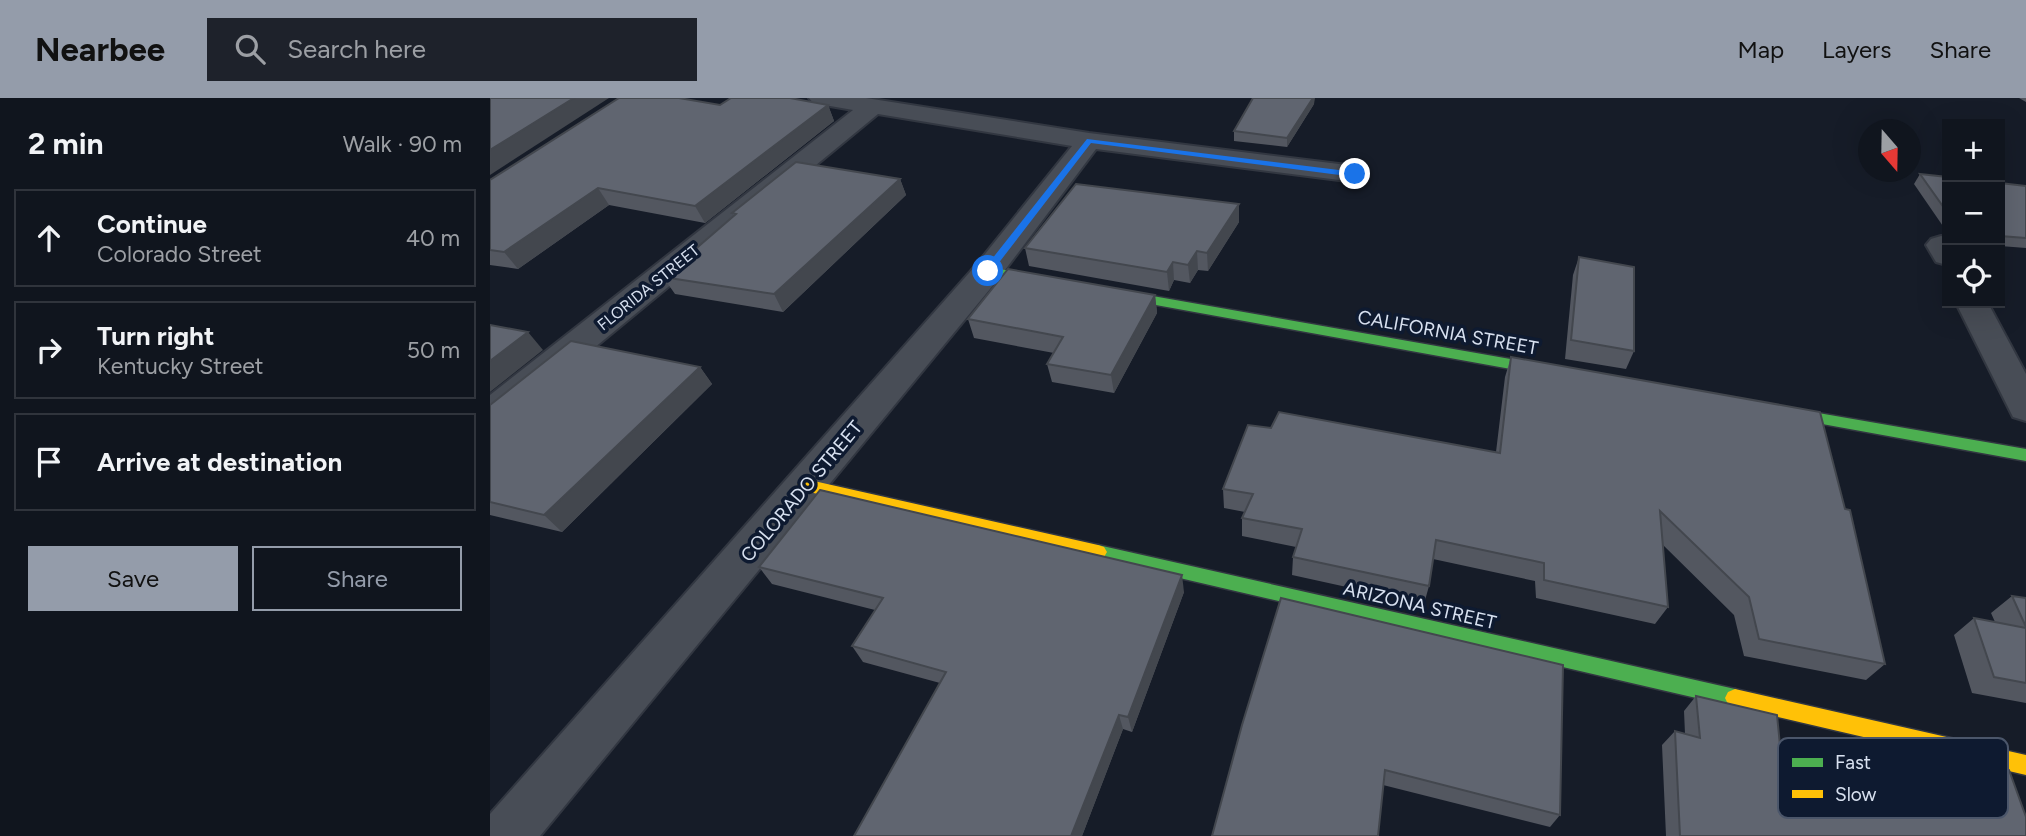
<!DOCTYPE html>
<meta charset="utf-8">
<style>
:root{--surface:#10151e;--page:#1e222b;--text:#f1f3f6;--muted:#9c9fa4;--line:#30343c;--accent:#949caa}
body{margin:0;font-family:Figtree,sans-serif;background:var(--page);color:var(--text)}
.controls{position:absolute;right:21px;top:21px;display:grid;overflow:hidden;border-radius:0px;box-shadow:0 7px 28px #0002}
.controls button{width:63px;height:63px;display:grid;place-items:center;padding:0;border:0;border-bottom:2px solid var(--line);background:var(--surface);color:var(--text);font:35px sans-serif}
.compass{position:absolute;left:1368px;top:21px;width:63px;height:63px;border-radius:50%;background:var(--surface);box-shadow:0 7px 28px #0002;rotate:160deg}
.stop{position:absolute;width:21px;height:21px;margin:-16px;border:5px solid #1a73e8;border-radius:50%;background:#fff}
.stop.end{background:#1a73e8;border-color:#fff;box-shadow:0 2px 7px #0008}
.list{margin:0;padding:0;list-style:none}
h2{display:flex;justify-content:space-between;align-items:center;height:91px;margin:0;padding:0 28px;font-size:30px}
h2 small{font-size:23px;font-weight:400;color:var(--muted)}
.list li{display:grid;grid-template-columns:46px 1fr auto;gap:21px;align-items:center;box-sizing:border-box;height:98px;margin:0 14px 14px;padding:0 14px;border:2px solid var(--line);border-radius:0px}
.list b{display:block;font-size:26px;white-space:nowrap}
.list p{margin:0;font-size:23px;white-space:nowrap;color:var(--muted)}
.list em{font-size:23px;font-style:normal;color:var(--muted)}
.actions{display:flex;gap:14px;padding:21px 28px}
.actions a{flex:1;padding:16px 0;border:2px solid var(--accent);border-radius:0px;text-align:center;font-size:24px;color:var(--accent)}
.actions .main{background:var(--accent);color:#111}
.icon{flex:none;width:38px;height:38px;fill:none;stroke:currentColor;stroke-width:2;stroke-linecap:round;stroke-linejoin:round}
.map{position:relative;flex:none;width:1536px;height:738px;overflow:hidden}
header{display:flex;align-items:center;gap:42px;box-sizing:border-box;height:98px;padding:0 35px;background:var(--accent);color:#111}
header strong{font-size:33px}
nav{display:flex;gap:38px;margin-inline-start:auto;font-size:24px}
.search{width:490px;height:63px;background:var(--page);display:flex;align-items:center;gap:18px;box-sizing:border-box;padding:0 24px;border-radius:0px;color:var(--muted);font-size:26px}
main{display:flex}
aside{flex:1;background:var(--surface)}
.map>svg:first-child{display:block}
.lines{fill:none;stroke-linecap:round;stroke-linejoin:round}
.street-casing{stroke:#323741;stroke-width:4}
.fast-casing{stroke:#323741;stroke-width:3}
.slow-casing{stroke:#323741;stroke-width:3}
.street{fill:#484d56;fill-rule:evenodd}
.fast{fill:#4caf50;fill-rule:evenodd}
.slow{fill:#ffc107;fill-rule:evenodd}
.wall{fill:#535760}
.shaded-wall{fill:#43474e}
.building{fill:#606570;stroke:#43474e;stroke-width:2}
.route{fill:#1a73e8}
.labels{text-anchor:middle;stroke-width:7;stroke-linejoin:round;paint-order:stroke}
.far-street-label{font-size:16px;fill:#d8e1f0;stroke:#0e1a30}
.street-label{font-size:19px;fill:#d8e1f0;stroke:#0e1a30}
.key{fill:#0e1a30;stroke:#4b566a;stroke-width:2}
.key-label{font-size:19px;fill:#d8e1f0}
</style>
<header>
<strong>Nearbee</strong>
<div class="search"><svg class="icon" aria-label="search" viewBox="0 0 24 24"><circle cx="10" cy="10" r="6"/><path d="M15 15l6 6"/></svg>Search here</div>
<nav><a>Map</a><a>Layers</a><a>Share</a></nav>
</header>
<main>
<aside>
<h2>2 min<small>Walk · 90 m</small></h2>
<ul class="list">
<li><svg class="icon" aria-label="ahead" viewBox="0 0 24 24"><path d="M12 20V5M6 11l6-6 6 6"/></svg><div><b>Continue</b><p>Colorado Street</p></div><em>40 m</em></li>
<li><svg class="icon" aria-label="right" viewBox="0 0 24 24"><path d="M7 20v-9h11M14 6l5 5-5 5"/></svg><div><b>Turn right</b><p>Kentucky Street</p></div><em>50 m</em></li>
<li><svg class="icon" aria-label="arrive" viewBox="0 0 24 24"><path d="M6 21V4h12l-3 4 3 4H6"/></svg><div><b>Arrive at destination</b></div></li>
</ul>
<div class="actions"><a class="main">Save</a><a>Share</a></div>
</aside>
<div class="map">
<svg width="1536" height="738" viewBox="0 0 1536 738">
<rect width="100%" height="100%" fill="#161c28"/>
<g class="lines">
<!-- street casing -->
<g class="street-casing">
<g id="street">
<path d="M319,0H376L599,35L865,68L874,70L878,76L874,82L865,84L606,51L509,180L50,738H0V716L487,166L582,48L388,16L13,325L0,329V297L363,12L323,5Z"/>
<path d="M1451,138L1457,140V167L1446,164L1436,147L1441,141Z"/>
<path d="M1466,205H1498L1536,276V323L1523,319Z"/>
</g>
</g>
<!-- fast casing -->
<g class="fast-casing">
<g id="fast">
<path d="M498,169L1071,270L1078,275L1071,280L494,176V170Z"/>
<path d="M1282,307L1536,351V363L1277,316L1275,312Z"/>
<path d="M608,447L1245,591L1252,594L1255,600L1252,606L1245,609L608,461L602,459L599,454L602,449Z"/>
</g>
</g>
<!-- slow casing -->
<g class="slow-casing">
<g id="slow">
<path d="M315,381L608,447L614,449L617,454L614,459L608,461L315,393L309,391L307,387L309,383Z"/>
<path d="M1245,591L1536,657V677L1245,609L1238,606L1235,600L1238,594Z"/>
</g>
</g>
<!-- street -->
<use href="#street" class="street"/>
<!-- fast -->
<use href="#fast" class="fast"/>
<!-- slow -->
<use href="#slow" class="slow"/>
</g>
<!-- wall -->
<g class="wall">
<path d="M1529,0H1536V4Z"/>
<path d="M824,6L797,49L744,43V33Z"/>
<path d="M230,7H338L344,23L215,125L119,107L28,171L0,167V82Z"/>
<path d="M1430,76L1457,79V134L1424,86Z"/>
<path d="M410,81L416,97L293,214L185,196L173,179L244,118L242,115Z"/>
<path d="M1510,85L1536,88V150L1510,148Z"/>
<path d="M749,124L718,173L708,172L700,185L684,182L679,193L539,168L535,150Z"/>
<path d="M1089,159L1144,253L1136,271L1075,261L1083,177Z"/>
<path d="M665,197L667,215L624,295L562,284L557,266L564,255L484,240L478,221Z"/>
<path d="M1021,259L1355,411L1395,566L1376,582L1254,558L1244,517L1172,446L1178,509L1165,526L1046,500L1045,483L943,461L939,488L934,506L802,477L803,459L806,449L752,438V420L755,414L734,410L733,391L1006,354L1015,279Z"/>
<path d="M210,269L222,286L72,434L0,417V307Z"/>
<path d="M269,469L694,494L642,634L633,631L592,738H364L450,585L373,564L362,548L385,512L282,486Z"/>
<path d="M1522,498L1536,500V605L1482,595L1464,537L1484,520L1505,524L1501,515Z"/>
<path d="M1206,598L1292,668L1439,680L1437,671L1459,658L1536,738H1176L1172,647L1185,633L1195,636L1194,613Z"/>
<path d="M752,627L1070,717L1060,729L893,687Z"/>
</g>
<!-- shaded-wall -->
<g class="shaded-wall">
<path d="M84,0H119L0,77V52Z"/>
<path d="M823,0H825L824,6L797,49V40Z"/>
<path d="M338,7L344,23L215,125L205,108Z"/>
<path d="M410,81L416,97L293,214L284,196Z"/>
<path d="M108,90L119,107L28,171L14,154Z"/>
<path d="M749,106V124L718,173L717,155Z"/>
<path d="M707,153L708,172L700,185L698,167Z"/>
<path d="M683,164L684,182L679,193L677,174Z"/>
<path d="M665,197L667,215L624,295L621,277Z"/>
<path d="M38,234L53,252L0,294V263Z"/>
<path d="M210,269L222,286L72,434L54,417Z"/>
<path d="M692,477L694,494L642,634L638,619Z"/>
<path d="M629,617L633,631L592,738H581Z"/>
</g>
<!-- building -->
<g class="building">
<path d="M0,0H84L0,52Z"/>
<path d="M129,0H189L230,7L241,0H300L338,7L205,108L108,90L14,154L0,152V82Z"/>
<path d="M763,0H823L797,40L744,33Z"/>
<path d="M306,64L410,81L284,196L173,179L246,116L242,115Z"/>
<path d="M1430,76L1457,79V114Z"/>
<path d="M1510,85L1536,88V140L1510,138Z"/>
<path d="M586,86L749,106L717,155L707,153L698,167L683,164L677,174L535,150Z"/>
<path d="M1089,159L1144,169V253L1081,242Z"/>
<path d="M518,171L665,197L621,277L557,266L573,239L478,221Z"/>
<path d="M0,227L38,234L0,263Z"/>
<path d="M81,243L210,269L54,417L0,404V307Z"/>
<path d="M1021,259L1330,314L1355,411L1360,412L1395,566L1269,541L1259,499L1170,413L1178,509L1054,482V465L946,442L939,488L803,459L812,431L752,420L763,396L733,391L758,327L781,330L789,314L1010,355Z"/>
<path d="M330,392L692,477L638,619L629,617L581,738H364L456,574L362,548L393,500L269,469Z"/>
<path d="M1522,498L1536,500V529Z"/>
<path d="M791,500L1073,567L1070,717L895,672L888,738H722L752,627Z"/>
<path d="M1484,520L1536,530V585L1504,579Z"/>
<path d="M1206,598L1287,617L1292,668L1332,653L1466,686L1459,658L1519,672L1536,719V738H1190L1185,633L1210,640Z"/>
</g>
<!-- route -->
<path class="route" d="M597,41L865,74L869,76L865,79L601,45L501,175H494V171Z"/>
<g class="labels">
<!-- far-street labels -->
<g class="far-street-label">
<text transform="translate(158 189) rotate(-39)" y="6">FLORIDA STREET</text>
</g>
<!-- street labels -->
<g class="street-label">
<text transform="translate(958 234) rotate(10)" y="7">CALIFORNIA STREET</text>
<text transform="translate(311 393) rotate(-50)" y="7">COLORADO STREET</text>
<text transform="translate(930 507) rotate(13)" y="7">ARIZONA STREET</text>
</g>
</g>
<!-- legend -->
<rect x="1288" y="640" width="230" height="80" rx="10" class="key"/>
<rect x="1302" y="660" width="31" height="9" fill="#4caf50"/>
<rect x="1302" y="692" width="31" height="8" fill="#ffc107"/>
<g class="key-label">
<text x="1345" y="671">Fast</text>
<text x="1345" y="703">Slow</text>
</g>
</svg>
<div class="controls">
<button>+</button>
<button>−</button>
<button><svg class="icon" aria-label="locate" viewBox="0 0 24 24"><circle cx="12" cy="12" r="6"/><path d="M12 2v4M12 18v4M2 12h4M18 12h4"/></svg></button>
</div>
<svg class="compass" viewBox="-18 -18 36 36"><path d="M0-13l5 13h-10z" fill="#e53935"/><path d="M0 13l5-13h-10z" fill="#9c9fa4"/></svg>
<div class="stop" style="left:498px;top:173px"></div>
<div class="stop end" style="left:865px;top:76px"></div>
</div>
</main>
